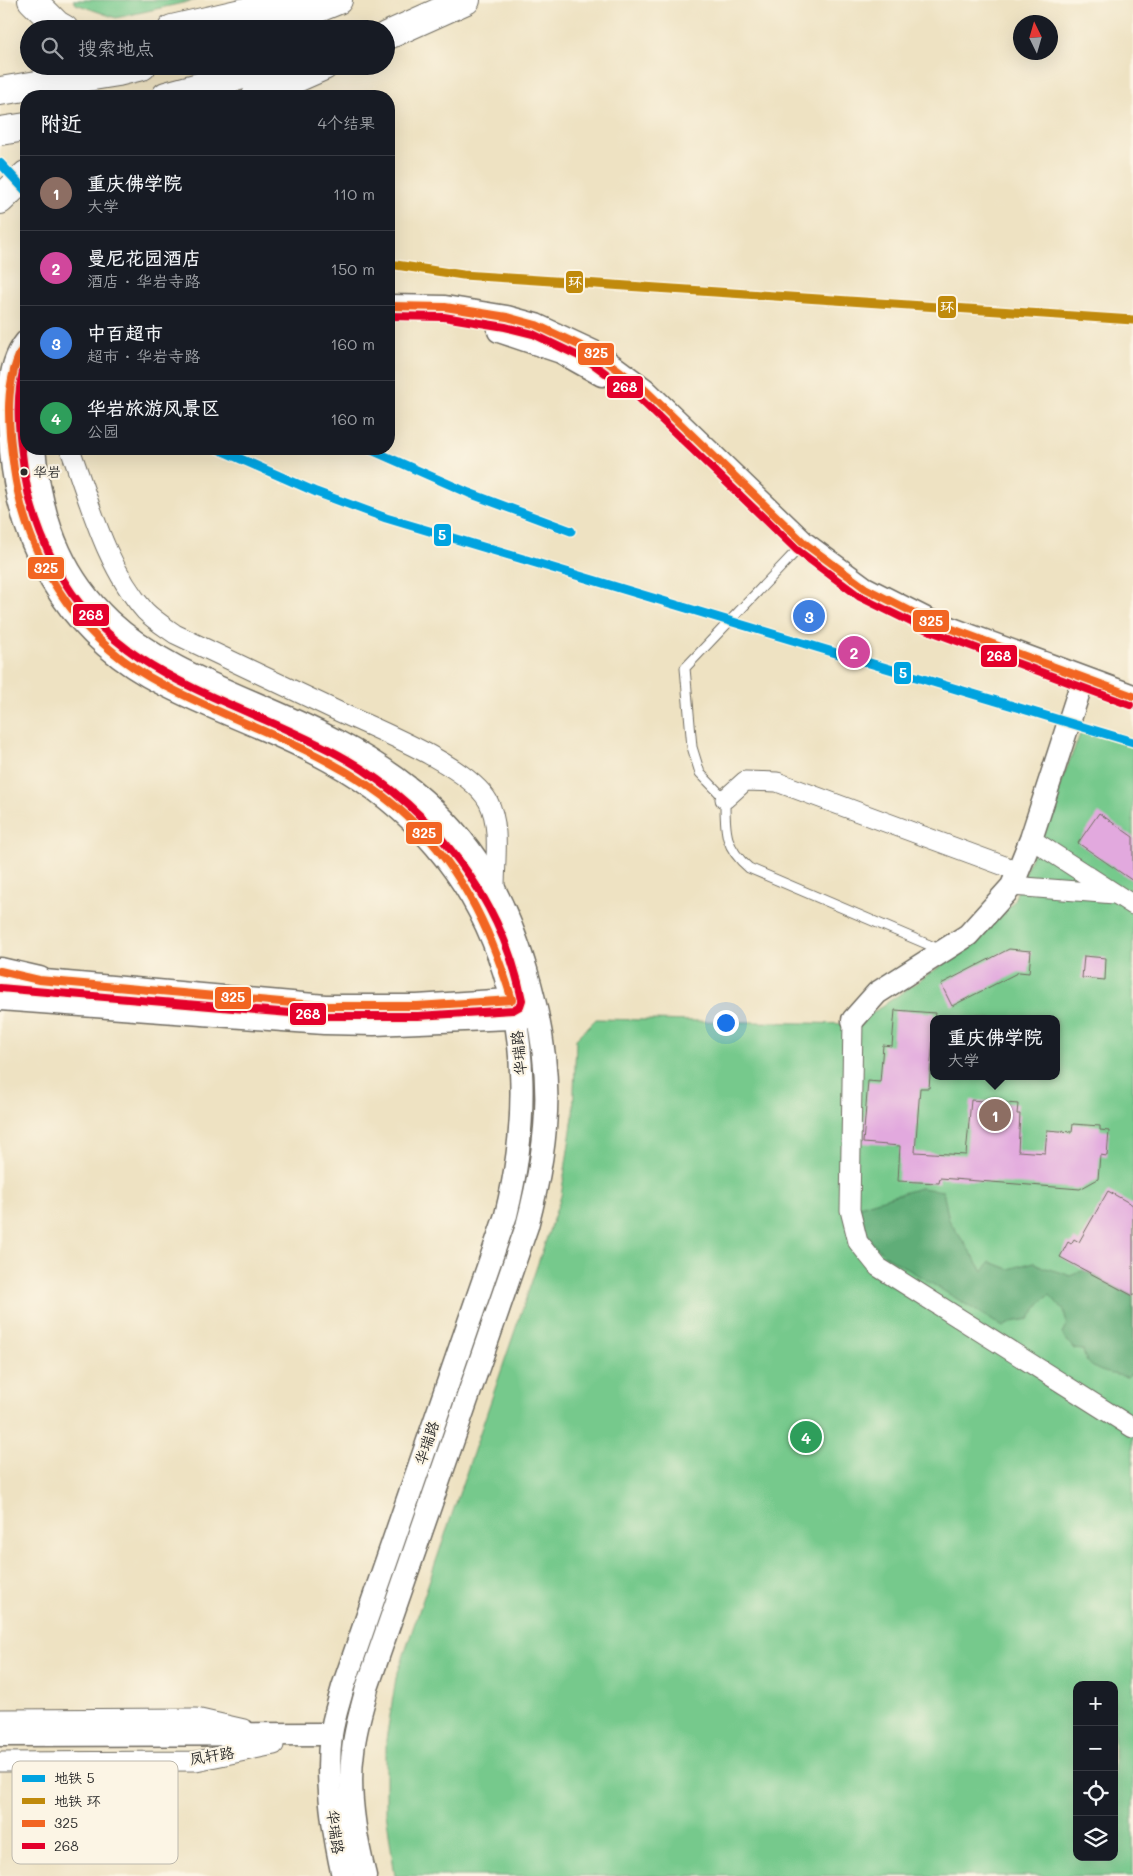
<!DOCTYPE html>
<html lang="zh">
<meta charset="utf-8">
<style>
:root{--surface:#171b24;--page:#242831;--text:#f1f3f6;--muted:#9ea1a6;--line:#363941;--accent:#2563eb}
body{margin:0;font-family:Mali,"LXGW WenKai TC",sans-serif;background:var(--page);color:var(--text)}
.controls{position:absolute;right:15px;bottom:15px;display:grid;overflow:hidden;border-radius:10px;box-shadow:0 5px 20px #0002}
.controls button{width:45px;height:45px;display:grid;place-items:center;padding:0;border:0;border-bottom:1px solid var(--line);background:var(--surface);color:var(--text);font:25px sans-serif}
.compass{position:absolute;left:1013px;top:15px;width:45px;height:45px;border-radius:50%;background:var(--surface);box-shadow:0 5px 20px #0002;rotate:355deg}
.you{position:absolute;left:725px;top:1022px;width:18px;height:18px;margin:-12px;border:4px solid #fff;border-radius:50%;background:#1a73e8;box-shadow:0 0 0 8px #1a73e833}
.badge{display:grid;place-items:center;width:32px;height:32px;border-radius:50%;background:var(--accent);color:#fff;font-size:16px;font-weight:700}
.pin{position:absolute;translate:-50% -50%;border:2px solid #fff;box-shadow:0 1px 5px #0006}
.popup{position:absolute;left:930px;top:1015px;width:130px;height:65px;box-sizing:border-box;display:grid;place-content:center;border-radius:10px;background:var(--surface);filter:drop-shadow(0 1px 4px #0005);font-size:16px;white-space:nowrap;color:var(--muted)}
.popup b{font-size:19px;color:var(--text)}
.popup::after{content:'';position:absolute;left:50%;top:100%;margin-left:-10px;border:10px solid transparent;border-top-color:var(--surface)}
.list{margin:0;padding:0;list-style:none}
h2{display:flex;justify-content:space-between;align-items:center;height:65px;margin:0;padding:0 20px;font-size:21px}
h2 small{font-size:16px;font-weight:400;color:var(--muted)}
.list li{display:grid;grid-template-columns:32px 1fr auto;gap:15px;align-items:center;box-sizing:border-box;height:75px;padding:0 20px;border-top:1px solid var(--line)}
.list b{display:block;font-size:19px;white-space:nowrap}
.list p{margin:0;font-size:16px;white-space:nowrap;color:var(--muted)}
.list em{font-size:16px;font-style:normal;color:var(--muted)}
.icon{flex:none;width:28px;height:28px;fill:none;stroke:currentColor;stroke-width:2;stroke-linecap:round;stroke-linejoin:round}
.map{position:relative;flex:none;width:1133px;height:1876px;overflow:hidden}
.search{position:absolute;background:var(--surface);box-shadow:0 5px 20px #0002;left:20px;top:20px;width:375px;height:55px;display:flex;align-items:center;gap:12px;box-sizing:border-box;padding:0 18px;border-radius:28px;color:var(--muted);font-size:19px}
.panel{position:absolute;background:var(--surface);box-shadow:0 5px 20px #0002;left:20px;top:90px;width:375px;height:365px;border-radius:20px}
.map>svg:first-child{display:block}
.green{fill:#76c98c;stroke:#507a5c;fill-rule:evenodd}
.forest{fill:#60ad78;stroke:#466c52}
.building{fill:#e2a9de}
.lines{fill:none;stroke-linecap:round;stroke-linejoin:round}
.service-casing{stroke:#6f6b60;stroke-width:11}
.minor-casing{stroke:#6f6b60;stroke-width:21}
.tertiary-casing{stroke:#6f6b60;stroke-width:25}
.secondary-casing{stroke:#6f6b60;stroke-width:29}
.primary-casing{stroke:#6f6b60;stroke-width:30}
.service{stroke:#fff;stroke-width:9}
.minor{stroke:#fff;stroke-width:19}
.tertiary{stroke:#fff;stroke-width:22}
.secondary{stroke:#fff;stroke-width:26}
.primary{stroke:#fff;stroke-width:28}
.bus-1-casing{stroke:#fcf5e5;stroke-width:11}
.bus-2-casing{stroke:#fcf5e5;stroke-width:11}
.bus-1{stroke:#f26522;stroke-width:8}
.bus-2{stroke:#e4002b;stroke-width:8}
.metro-1-casing{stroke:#fcf5e5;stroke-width:12}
.metro-2-casing{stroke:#fcf5e5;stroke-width:12}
.metro-1{stroke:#00a3e0;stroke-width:9}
.metro-2{stroke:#c08a0b;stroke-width:9}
.bus-dot{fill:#2b2b2b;stroke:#fcf5e5;stroke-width:2}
.labels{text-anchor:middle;stroke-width:4.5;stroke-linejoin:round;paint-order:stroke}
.bus-label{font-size:14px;fill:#2b2b2b;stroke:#fcf5e5;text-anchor:start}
.street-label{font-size:15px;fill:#2b2b2b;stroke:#fcf5e5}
.key{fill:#fcf5e5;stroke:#bdb8ad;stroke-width:1}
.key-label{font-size:14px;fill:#2b2b2b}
.line-badge{stroke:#fcf5e5;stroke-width:2}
.badge-label{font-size:14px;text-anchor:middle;font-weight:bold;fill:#fff}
</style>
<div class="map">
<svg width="1133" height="1876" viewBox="0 0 1133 1876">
<rect width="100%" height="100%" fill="#fcf5e5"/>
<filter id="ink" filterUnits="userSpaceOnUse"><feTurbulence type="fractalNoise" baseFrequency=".02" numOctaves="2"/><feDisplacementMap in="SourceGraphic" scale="10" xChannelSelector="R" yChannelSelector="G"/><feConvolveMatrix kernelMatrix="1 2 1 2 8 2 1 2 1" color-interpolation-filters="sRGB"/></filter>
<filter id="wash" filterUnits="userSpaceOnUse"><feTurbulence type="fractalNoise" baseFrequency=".0096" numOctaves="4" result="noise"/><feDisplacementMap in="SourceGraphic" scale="20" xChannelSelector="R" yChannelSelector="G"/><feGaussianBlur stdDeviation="1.12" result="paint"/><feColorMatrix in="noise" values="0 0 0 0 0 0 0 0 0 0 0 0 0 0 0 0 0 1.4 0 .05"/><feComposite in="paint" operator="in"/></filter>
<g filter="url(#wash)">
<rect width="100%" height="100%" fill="#eee2c2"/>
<!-- green -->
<g class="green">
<path d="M73,0H196L116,18L76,4Z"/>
<path d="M1083,727L1133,742V1876H395L386,1812V1740L396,1678L561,1196L573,1117L576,1039L596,1019L856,1024L977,941L1013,902ZM934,1019H1056V1076H934ZM1077,1685H1114V1857H1077Z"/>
</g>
<!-- forest -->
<path class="forest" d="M920,1188L943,1191L949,1220L983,1271L990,1262L1009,1269L1034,1262C1045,1270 1057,1270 1070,1276L1084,1270L1133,1296V1372L1127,1377C1109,1373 1086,1372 1083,1350L1074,1349L1062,1334L1067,1324L1064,1311L1050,1295L1042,1301L1029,1319L1012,1322L1003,1327L885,1255L868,1239L859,1206Z"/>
<g id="blocks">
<!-- building -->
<g class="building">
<path d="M1099,813L1133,837V881L1078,843Z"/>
<path d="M1009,949L1031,951L1029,973L1019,972L952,1006L941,984Z"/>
<path d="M1084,956L1106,958L1105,980L1082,978Z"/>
<path d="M895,1010L935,1013L929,1088H920L915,1152L966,1155L971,1100L1018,1104L1017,1114H1020L1018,1151L1045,1153L1047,1130L1072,1132L1073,1124L1100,1126V1130L1109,1131L1107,1156L1100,1155L1098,1179L1080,1189L940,1178L939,1183L898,1181L900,1146L863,1143L868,1081L880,1082L883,1045L892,1046Z"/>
<path d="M1108,1191L1133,1205V1296L1060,1257L1068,1242L1071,1244L1074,1239L1079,1242Z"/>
</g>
</g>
</g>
<g filter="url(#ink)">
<use href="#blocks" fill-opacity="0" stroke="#6f6b60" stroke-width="1"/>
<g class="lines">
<!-- service casing -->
<g class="service-casing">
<path id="service" d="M803,544L685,668L692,747L700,773L725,799C725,830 724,847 749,868L941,950"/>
</g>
<!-- minor casing -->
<g class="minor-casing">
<g id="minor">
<path d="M70,449C90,503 106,567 145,611C154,620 165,627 175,634C228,659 280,684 333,709C372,728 467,764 488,801C501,825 495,861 495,887"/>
<path d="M725,799L745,781L777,782L1018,871"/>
<path d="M1031,839L1133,905"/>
<path d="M1012,886L1115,894"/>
<path d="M853,1020L850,1210L858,1242L878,1267L1133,1428"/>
<path d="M0,1719L196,1718L244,1729"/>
<path d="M0,1762L196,1761L274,1745"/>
</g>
</g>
<!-- tertiary casing -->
<g class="tertiary-casing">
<g id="tertiary">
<path d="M389,306L445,307L507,317L536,325L594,352L644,389L804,543L865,588L928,620L1133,696"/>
<path d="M499,331L561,352L602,375"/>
<path d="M26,342C4,369 8,418 11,451C19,544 65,628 148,676C206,709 272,728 330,761C500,855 551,1034 506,1215L343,1687C339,1702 333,1719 331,1735C325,1781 333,1831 343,1876"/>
<path d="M34,449C57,697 262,667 413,791C474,841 504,896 526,970C554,1065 552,1131 527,1226L367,1688C362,1708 355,1729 353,1751C347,1792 355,1836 365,1876"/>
<path d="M22,979L325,1006H417L526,999"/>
<path d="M0,999L324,1023L374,1024L530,1017"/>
<path d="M853,1020L877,993L968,935L1012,886L1031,839L1083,679"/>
<path d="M0,1735L331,1734"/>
</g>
</g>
<!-- secondary casing -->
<g class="secondary-casing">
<path id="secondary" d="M0,971L39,980"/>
</g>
<!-- primary casing -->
<g class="primary-casing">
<g id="primary">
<path d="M32,0L57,25L64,29"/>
<path d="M172,29L298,0"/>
<path d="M267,29L338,0"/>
<path d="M386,36L466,0"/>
<path d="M0,91L118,72L142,66"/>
<path d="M166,96L276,66"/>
<path d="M256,96L324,66"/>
<path d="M0,131L26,127"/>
<path d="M0,200L26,175"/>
</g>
</g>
<!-- service -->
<use href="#service" class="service"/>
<!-- minor -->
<use href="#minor" class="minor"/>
<!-- tertiary -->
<use href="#tertiary" class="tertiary"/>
<!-- secondary -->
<use href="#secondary" class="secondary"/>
<!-- primary -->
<use href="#primary" class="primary"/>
<!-- bus-1 casing -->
<g class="bus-1-casing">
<g id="bus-1">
<path d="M389,306L445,307L507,317L536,325L594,352L644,389L804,543L865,588L928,620L1133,696"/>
<path d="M0,971L39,980L325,1006H417L512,1000C490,927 458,860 399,809C326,746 231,724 149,677C73,633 26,555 14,469C8,427 3,379 26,342"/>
</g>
</g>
<!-- bus-2 casing -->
<g class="bus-2-casing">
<g id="bus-2">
<path d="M389,316L444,317L505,327L533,334L589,361L638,397L797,550L860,597L925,629L1130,705"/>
<path d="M0,988L325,1016H418L513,1010L520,1006L522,1000C502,899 433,810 346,759C242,699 116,682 56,567C41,538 30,508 25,476C20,439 13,398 26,362"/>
</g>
</g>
<!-- bus-1 -->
<use href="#bus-1" class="bus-1"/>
<!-- bus-2 -->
<use href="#bus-2" class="bus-2"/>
<!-- metro-1 casing -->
<g class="metro-1-casing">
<g id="metro-1">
<path d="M0,163L26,191"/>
<path d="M218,449L316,492L386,518L1133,742"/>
<path d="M369,449L469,493L571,531"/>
</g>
</g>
<!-- metro-2 casing -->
<g class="metro-2-casing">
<path id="metro-2" d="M389,264L463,275L1133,320"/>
</g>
<!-- metro-1 -->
<use href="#metro-1" class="metro-1"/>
<!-- metro-2 -->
<use href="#metro-2" class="metro-2"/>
</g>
</g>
<!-- markers -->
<circle class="bus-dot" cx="24" cy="472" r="4.5"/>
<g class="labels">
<!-- bus labels -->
<g class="bus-label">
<text x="33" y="477">华岩</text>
</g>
<!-- street labels -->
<g class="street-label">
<text transform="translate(519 1053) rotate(-95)" y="5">华瑞路</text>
<text transform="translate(427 1443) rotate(-71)" y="5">华瑞路</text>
<text transform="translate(212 1756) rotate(-9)" y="5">凤轩路</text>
<text transform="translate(335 1832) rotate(82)" y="5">华瑞路</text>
</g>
</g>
<!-- legend -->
<rect x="12" y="1761" width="166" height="103" rx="8" class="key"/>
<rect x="22" y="1775" width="23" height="7" fill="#00a3e0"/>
<rect x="22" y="1798" width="23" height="6" fill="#c08a0b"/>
<rect x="22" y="1820" width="23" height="7" fill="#f26522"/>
<rect x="22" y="1843" width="23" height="6" fill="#e4002b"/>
<g class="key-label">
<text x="54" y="1783">地铁 5</text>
<text x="54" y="1806">地铁 环</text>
<text x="54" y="1828">325</text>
<text x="54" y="1851">268</text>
</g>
<g class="line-badge">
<rect x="565" y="270" width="19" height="24" rx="5" fill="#c08a0b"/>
<rect x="937" y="295" width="20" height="24" rx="5" fill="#c08a0b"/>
<rect x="577" y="342" width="38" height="24" rx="5" fill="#f26522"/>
<rect x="606" y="375" width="38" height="24" rx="5" fill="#e4002b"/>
<rect x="433" y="523" width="19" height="24" rx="5" fill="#00a3e0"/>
<rect x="27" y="556" width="38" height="24" rx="5" fill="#f26522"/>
<rect x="72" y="603" width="38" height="24" rx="5" fill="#e4002b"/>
<rect x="912" y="609" width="38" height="24" rx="5" fill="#f26522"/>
<rect x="980" y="644" width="38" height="24" rx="5" fill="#e4002b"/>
<rect x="893" y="661" width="19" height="24" rx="5" fill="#00a3e0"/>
<rect x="405" y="821" width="38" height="24" rx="5" fill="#f26522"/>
<rect x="214" y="986" width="38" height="24" rx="5" fill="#f26522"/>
<rect x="289" y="1002" width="38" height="24" rx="5" fill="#e4002b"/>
</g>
<g class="badge-label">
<text x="575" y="287">环</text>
<text x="947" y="312">环</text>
<text x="596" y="358">325</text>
<text x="625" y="392">268</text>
<text x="442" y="540">5</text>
<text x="46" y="573">325</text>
<text x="91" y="620">268</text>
<text x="931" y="626">325</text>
<text x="999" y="661">268</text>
<text x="903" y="678">5</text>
<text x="424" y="838">325</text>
<text x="233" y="1002">325</text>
<text x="308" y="1019">268</text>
</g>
</svg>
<div class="controls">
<button>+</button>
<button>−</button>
<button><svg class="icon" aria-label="locate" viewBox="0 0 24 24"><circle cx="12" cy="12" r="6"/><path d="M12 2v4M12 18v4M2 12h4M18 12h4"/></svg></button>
<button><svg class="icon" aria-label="layers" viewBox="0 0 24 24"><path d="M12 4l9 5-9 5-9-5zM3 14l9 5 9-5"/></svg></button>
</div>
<svg class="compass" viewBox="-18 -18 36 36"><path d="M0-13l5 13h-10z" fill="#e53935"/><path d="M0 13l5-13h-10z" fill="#9ea1a6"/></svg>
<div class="you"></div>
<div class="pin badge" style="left:995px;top:1115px;background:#8d6e63">1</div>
<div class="popup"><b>重庆佛学院</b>大学</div>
<div class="pin badge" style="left:854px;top:652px;background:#d1479c">2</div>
<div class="pin badge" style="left:809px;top:616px;background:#3f7fe0">3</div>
<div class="pin badge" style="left:806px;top:1437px;background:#2e9e5b">4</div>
<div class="search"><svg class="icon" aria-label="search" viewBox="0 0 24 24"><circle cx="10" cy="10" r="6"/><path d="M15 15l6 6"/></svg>搜索地点</div>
<section class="panel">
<h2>附近<small>4个结果</small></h2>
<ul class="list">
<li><span class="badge" style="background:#8d6e63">1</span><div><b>重庆佛学院</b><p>大学</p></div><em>110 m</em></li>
<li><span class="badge" style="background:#d1479c">2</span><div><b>曼尼花园酒店</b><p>酒店 · 华岩寺路</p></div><em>150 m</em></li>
<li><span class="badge" style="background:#3f7fe0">3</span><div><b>中百超市</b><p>超市 · 华岩寺路</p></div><em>160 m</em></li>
<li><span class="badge" style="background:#2e9e5b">4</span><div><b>华岩旅游风景区</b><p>公园</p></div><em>160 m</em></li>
</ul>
</section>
</div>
